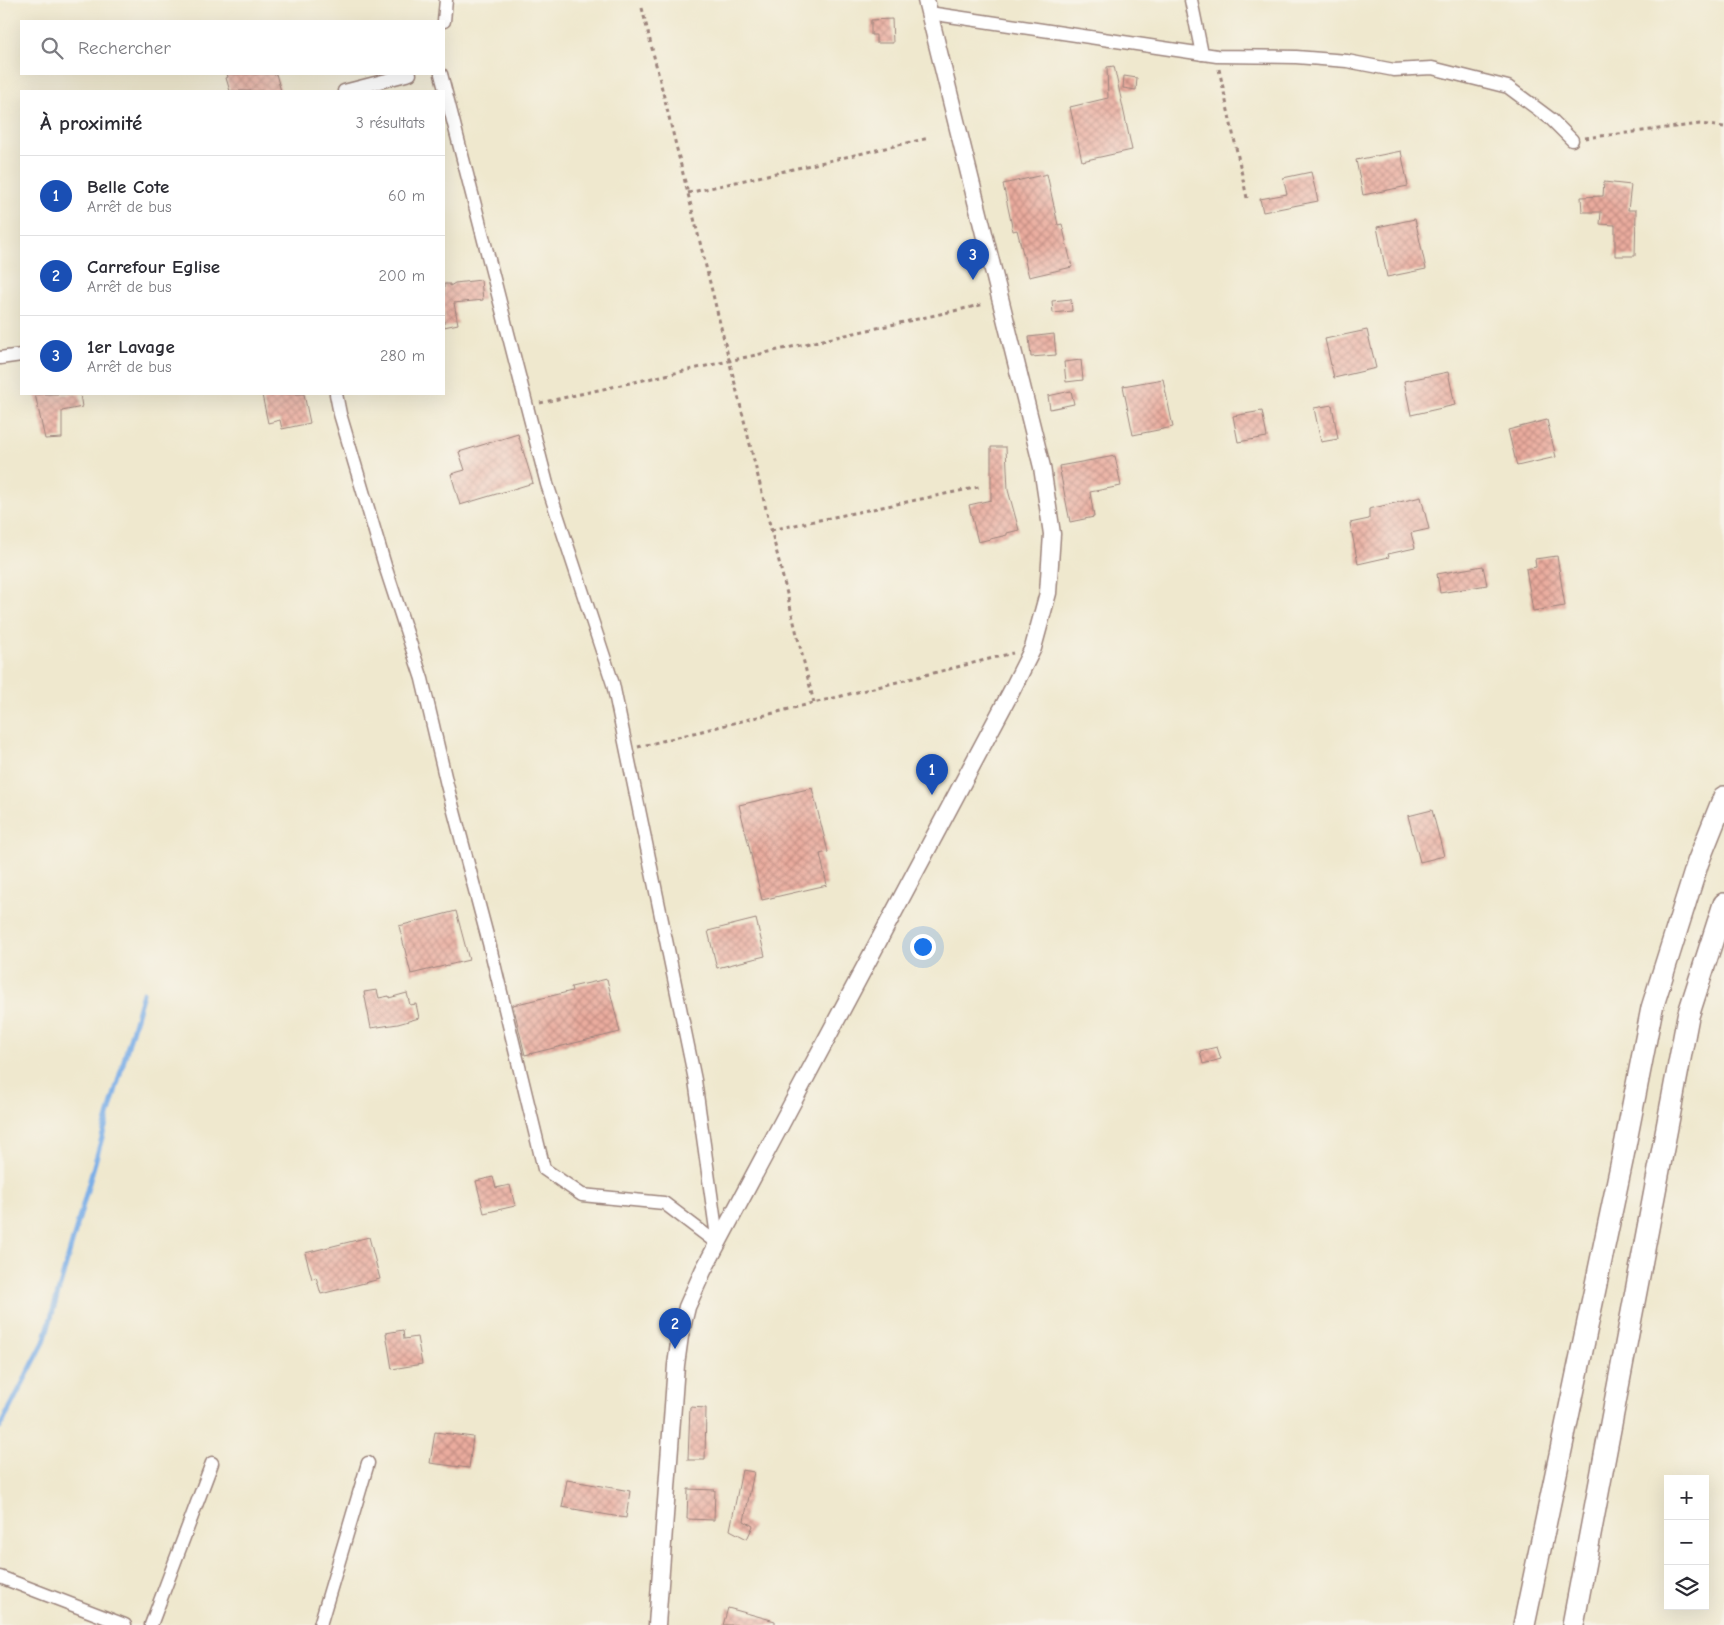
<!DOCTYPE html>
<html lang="fr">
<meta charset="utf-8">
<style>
:root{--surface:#fff;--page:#f2f2f3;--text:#2b2b33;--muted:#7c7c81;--line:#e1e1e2;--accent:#d1495b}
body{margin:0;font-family:"Comic Neue",sans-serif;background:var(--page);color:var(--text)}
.controls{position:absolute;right:15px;bottom:15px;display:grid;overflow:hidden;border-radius:0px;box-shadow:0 5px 20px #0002}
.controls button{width:45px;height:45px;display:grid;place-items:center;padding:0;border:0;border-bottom:1px solid var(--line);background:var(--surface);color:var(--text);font:25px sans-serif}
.you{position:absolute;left:922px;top:946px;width:18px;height:18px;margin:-12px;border:4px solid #fff;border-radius:50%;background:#1a73e8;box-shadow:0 0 0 8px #1a73e833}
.badge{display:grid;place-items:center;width:32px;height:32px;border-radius:50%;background:var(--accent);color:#fff;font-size:16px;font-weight:700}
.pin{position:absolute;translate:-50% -41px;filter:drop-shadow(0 1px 2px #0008)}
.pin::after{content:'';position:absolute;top:26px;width:18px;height:15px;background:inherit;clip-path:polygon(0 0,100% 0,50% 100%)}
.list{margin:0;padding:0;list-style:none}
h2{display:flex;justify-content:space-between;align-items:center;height:65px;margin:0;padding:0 20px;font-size:21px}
h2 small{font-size:16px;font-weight:400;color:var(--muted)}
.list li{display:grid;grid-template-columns:32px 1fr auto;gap:15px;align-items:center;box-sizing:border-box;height:80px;padding:0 20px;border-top:1px solid var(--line)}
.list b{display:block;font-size:19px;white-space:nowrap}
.list p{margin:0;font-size:16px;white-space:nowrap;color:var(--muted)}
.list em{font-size:16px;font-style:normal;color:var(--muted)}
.icon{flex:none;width:28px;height:28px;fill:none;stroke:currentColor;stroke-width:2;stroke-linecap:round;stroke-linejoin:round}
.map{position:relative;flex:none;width:1724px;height:1625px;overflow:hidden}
.search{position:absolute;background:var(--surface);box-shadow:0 5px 20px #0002;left:20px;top:20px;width:425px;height:55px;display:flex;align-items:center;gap:12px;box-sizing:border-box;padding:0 18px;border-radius:0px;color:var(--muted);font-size:19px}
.panel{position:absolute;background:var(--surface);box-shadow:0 5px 20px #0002;left:20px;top:90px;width:425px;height:305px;border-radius:0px}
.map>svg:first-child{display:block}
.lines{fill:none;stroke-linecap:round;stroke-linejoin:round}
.stream{stroke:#7aaee7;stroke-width:5}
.building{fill:url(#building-cross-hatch)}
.minor-casing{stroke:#9c847c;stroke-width:15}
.tertiary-casing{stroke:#9c847c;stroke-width:19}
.trunk-casing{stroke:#9c847c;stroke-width:24}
.path{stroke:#9c847c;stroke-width:3;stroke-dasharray:4 4;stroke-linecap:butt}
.minor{stroke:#fff;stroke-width:12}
.tertiary{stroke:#fff;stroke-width:16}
.trunk{stroke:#fff;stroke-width:21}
</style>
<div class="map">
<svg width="1724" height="1625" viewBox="0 0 1724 1625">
<defs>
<pattern id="building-cross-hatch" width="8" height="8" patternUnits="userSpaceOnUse" patternTransform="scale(1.25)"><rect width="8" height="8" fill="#eaac9e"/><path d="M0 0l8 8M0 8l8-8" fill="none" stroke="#c08b81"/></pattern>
</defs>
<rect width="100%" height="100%" fill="#f7f3e8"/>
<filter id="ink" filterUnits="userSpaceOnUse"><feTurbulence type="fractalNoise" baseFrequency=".02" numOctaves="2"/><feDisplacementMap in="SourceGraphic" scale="10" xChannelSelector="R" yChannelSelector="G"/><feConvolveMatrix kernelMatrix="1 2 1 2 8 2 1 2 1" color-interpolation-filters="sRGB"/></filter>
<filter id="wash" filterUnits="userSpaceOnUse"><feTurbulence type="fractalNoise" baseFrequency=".0096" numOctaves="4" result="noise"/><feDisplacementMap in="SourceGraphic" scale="20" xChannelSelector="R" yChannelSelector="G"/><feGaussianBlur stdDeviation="1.12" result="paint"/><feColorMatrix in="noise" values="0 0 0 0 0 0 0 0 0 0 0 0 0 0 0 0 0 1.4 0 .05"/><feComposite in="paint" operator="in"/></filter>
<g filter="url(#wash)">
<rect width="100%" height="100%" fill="#efe8ce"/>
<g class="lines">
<!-- stream -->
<path class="stream" d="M0,1427L44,1342L143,993"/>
</g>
<g id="blocks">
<!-- building -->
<g class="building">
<path d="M892,19L893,43H876V35H871V20Z"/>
<path d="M1114,66L1132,150L1082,161L1070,107L1108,98L1107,67Z"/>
<path d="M227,74H276L281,91H230L226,78L228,77Z"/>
<path d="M1124,76L1137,78L1136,90L1123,88Z"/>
<path d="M1401,151L1408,186L1363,195L1356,160Z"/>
<path d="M1311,172L1318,201L1263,212L1260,199L1287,194L1283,178Z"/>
<path d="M1047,174L1058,225L1062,224L1072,267L1029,277L1017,230L1013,231L1003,184Z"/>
<path d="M1604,182L1631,185L1628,210H1636L1635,256H1615V225L1600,224L1601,212H1582L1581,197L1603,196Z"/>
<path d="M1415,219L1426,269L1387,277L1377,227Z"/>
<path d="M481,280L483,300L454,303L458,324L444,327V284H450V286L455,283Z"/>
<path d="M1071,299L1072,311L1053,313L1052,301Z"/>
<path d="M1367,330L1376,368L1334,378L1325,339Z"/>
<path d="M1054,334L1056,355L1031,357L1029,337Z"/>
<path d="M1081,360L1083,380L1066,382L1064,362Z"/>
<path d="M1448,372L1455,405L1411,415L1404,381Z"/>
<path d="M1163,379L1173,427L1133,435L1123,386Z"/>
<path d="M1071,391L1074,404L1050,409L1048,396Z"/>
<path d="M35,394H80L82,407L62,411V438L45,439Z"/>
<path d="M269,394H304L310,423L282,429L280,420L268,423L262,395Z"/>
<path d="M1332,405L1338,439L1321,442L1314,408Z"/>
<path d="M1262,411L1267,437L1238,442L1233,416Z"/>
<path d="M1547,420L1556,457L1517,466L1508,430Z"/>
<path d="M518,434L533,483L460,505L451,474L465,470L459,452Z"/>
<path d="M991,447H1006L1008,490L1019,530L1007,533V535L978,542L969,505L991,500Z"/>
<path d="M1115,456L1121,486L1090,492L1094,517L1070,522L1059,466Z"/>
<path d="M1421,497L1429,529L1411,533L1415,548L1388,554L1389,557L1358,564L1350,523L1369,519V509Z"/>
<path d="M1557,556L1565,606L1533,611L1526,569L1536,567L1535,559Z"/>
<path d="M1483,566L1487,585L1440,593L1437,574Z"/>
<path d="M812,788L828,852L820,854L827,885L762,900L739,805Z"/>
<path d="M1432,810L1444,856L1420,862L1408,816Z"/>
<path d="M456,911L469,960L411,974L399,926Z"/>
<path d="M756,919L765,956L717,968L708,931Z"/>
<path d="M607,979L620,1032L525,1055L513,1005L572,991L571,987Z"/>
<path d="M377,990L379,998L389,996V998L407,993L410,1005L416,1004L419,1018L398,1024L371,1028L364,992Z"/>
<path d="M1217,1047L1221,1059L1203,1064L1200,1051Z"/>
<path d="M493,1177L496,1188L510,1185L515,1206L484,1213L476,1181Z"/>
<path d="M369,1237L380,1279L321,1294L316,1277L312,1279L305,1253Z"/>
<path d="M403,1330L404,1339L417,1337L422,1364L392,1369L386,1333Z"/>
<path d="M690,1407L706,1408L705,1460H688Z"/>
<path d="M435,1432L473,1437L469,1468L430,1463Z"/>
<path d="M742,1470L754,1472L744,1521L753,1526L747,1539L730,1530Z"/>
<path d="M567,1480L630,1491L626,1518L562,1507Z"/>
<path d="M688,1489L715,1490L714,1520L687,1519Z"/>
<path d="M728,1608L775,1621V1625H723Z"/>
</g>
</g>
</g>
<g filter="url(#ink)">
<use href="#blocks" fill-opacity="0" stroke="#9c847c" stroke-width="1"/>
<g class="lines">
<!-- minor casing -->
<g class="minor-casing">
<g id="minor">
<path d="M1191,0L1202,54"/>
<path d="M929,13L1217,56L1296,57L1347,61L1394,70L1432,68L1508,87L1551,119L1572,140"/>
<path d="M444,21L446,0"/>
<path d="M441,74L547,484L613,684L695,1080L718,1244"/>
<path d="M344,91L410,74"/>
<path d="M0,358L21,355"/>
<path d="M336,394L340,414L386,569L422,679L447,785L489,943L544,1169L582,1195L664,1203L718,1244"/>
<path d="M0,1577L125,1625"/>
<path d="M151,1625L212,1463"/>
<path d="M320,1625L368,1463"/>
</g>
</g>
<!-- tertiary casing -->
<g class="tertiary-casing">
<path id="tertiary" d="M657,1625L676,1365L680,1336L687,1307L703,1271L1011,692L1033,648L1048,593L1052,534L1042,467L926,0"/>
</g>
<!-- trunk casing -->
<g class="trunk-casing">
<g id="trunk">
<path d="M1524,1625L1622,1161L1652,1008L1698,862L1724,797"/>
<path d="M1573,1625L1688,1016L1724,904"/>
</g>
</g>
<!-- path -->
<g class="path">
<path d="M642,8L814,703"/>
<path d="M1219,69L1247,198"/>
<path d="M1585,138L1700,124L1724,127"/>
<path d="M688,193L929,138"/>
<path d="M540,403L985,304"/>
<path d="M771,530L979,487"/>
<path d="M638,747L1013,653"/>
</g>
<!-- minor -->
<use href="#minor" class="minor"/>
<!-- tertiary -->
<use href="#tertiary" class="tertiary"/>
<!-- trunk -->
<use href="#trunk" class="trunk"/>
</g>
</g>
</svg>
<div class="controls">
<button>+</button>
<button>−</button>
<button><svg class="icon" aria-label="layers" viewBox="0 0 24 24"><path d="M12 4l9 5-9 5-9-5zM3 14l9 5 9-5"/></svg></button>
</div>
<div class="you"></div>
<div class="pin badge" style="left:932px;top:795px;background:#1a4fb4">1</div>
<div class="pin badge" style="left:675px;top:1349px;background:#1a4fb4">2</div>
<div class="pin badge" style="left:973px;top:280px;background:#1a4fb4">3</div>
<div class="search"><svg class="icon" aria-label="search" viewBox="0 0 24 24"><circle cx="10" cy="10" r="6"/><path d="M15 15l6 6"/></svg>Rechercher</div>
<section class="panel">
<h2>À proximité<small>3 résultats</small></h2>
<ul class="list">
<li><span class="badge" style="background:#1a4fb4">1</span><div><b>Belle Cote</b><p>Arrêt de bus</p></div><em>60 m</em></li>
<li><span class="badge" style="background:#1a4fb4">2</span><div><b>Carrefour Eglise</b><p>Arrêt de bus</p></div><em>200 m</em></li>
<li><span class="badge" style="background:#1a4fb4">3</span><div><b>1er Lavage</b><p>Arrêt de bus</p></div><em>280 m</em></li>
</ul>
</section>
</div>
